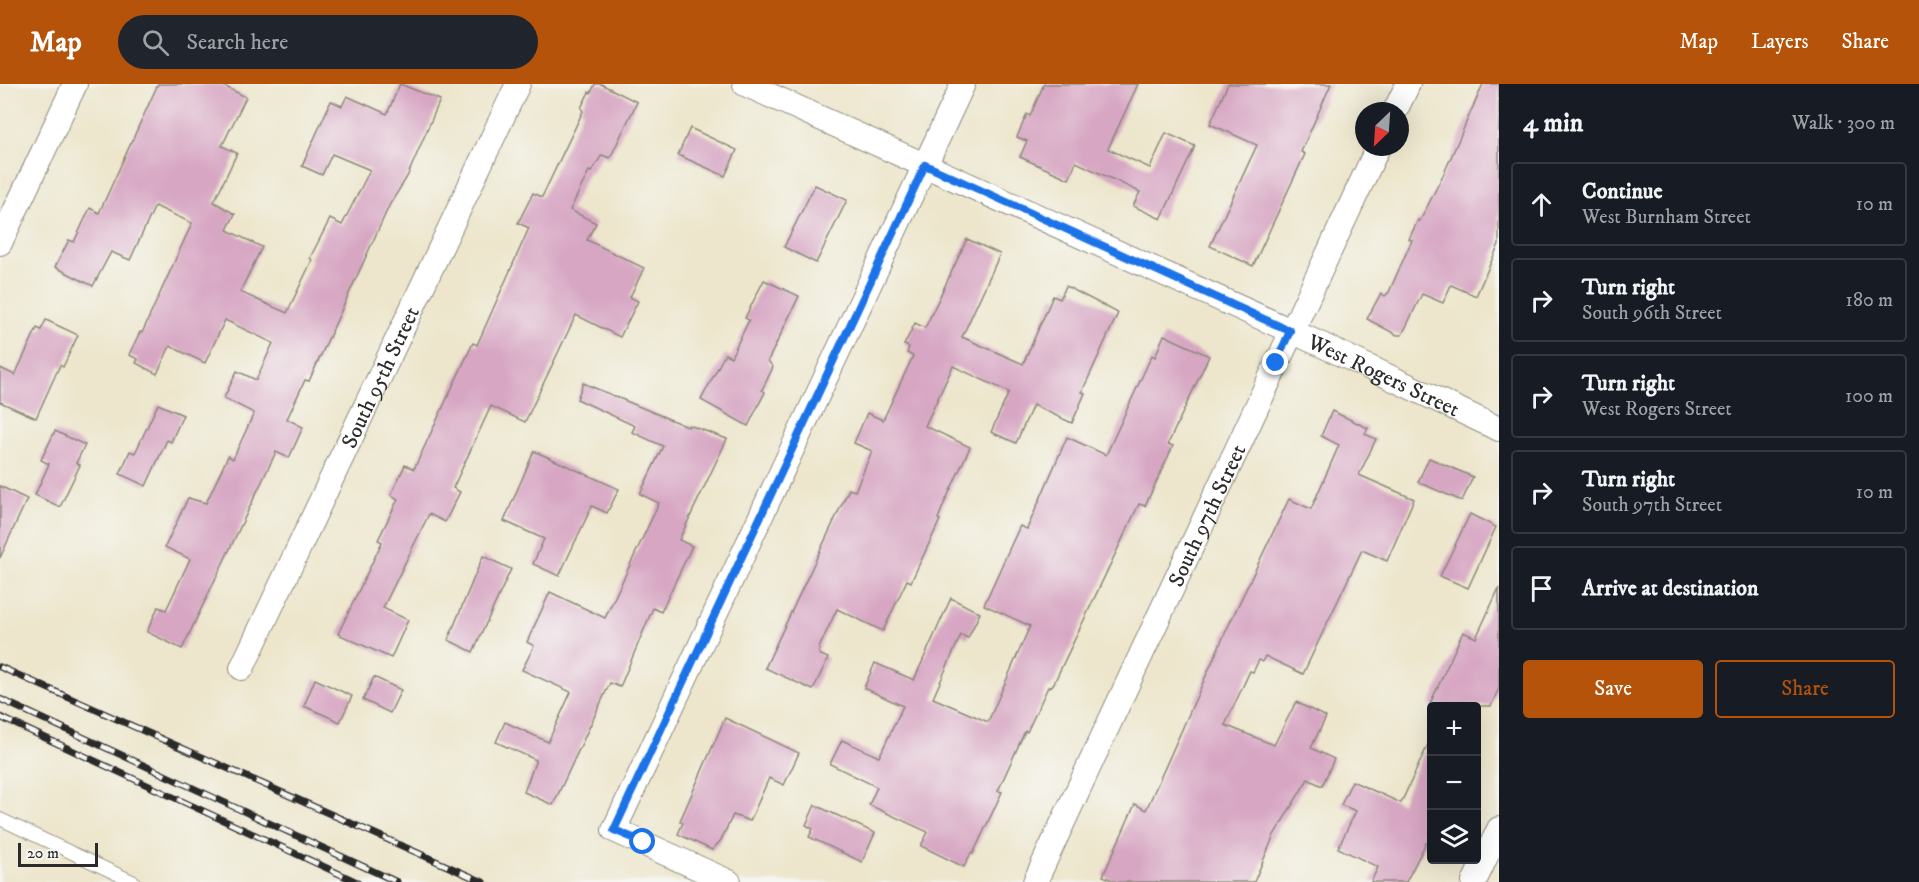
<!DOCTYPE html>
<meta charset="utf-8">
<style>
:root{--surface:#171b24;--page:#20242c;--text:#f1f3f6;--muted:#9ea1a6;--line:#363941;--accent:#b45309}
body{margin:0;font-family:"IM FELL DW Pica",serif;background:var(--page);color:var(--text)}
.controls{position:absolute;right:18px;bottom:18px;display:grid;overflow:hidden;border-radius:6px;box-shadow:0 6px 24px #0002}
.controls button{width:54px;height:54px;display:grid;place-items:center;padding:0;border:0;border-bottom:2px solid var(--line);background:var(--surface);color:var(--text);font:30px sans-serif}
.compass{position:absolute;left:1355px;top:18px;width:54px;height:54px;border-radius:50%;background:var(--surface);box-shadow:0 6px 24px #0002;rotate:205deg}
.scale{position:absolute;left:18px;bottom:15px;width:80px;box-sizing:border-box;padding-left:6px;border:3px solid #2b2b2b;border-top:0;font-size:16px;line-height:21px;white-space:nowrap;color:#2b2b2b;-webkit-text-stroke:4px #f6f6f2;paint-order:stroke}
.stop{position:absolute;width:18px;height:18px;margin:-14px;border:4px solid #1a73e8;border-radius:50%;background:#fff}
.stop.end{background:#1a73e8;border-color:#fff;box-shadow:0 2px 6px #0008}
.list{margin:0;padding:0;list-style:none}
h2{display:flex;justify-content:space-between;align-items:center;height:78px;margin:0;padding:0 24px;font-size:26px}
h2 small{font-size:20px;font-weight:400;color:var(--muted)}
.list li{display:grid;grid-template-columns:39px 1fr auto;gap:18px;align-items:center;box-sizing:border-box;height:84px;margin:0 12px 12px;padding:0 12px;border:2px solid var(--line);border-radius:6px}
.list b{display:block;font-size:22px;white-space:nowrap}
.list p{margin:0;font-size:20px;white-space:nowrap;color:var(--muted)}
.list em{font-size:20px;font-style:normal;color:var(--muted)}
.actions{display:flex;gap:12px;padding:18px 24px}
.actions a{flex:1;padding:14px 0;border:2px solid var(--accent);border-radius:6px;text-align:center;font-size:21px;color:var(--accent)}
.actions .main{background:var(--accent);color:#fff}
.icon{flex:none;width:33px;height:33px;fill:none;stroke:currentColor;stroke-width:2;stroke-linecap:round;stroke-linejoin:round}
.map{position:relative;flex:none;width:1499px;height:798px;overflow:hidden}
header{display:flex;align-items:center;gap:36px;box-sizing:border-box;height:84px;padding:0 30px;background:var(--accent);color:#fff}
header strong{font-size:28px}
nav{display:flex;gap:33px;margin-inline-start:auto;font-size:21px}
.search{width:420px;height:54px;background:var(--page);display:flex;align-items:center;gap:15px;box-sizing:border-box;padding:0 21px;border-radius:33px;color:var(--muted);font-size:22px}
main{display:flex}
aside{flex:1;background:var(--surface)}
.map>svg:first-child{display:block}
.building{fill:#d7a6c3}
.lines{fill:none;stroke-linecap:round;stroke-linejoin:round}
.service-casing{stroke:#8c887c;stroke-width:14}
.minor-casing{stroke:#8c887c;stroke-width:26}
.service{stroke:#fff;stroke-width:12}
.minor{stroke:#fff;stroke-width:24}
.rail-casing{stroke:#2b2b2b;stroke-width:7}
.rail{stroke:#f6f6f2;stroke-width:4.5;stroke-dasharray:14;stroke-linecap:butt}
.route{stroke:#1a73e8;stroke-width:8}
.labels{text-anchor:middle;stroke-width:4.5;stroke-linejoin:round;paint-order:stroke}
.street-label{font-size:22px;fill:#2b2b2b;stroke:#f6f6f2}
</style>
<header>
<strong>Map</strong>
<div class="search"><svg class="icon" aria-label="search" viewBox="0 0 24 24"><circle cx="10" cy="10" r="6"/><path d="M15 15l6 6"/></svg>Search here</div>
<nav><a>Map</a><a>Layers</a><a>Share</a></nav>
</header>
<main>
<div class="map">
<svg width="1499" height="798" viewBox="0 0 1499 798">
<rect width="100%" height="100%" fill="#f6f6f2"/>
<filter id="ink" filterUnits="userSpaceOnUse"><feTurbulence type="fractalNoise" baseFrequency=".0167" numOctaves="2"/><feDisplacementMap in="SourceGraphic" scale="12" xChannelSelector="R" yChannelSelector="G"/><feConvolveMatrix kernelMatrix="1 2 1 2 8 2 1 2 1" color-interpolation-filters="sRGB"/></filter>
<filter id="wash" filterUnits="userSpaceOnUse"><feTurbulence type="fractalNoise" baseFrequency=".008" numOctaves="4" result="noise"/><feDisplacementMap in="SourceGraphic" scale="24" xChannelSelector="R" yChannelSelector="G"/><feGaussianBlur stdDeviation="1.35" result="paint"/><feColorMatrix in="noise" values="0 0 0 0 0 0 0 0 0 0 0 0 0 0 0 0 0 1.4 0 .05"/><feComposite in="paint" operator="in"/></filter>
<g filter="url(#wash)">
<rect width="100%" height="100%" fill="#ede6cc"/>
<g id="blocks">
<!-- building -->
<g class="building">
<path d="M158,0H220L246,13L222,62L237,69L214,118L235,130L227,146L262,163L240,208L287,229L312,176L310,174L330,135L342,141L370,86L332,70L322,91L302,82L331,17L342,22L347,12L387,30L400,0L440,16L407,93L390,120L309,297L305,296L287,335L303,343L289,374L276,368L182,565L147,548L158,523L166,526L190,475L165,463L188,414L206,419L228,372L233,375L254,329L224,314L237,287L256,296L273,259L225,236L205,279L170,262L157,290L136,279L138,275L129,271L140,248L142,249L192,139L155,122L130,176L111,168L93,202L55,183L69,156L74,158L90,124L99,129Z"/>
<path d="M595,0H601L637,18L610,74L602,71L591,88L589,87L570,126L596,139L587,156L644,184L630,213L638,217L620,253L576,231L525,338L491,322L453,404L460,408L445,438L429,430L383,524L408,536L391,574L338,550L382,458L378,456L398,415L391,411L405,381L414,385L473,259L477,261L529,144L518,139L533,109L542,113L583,27L581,24L589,8L591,9Z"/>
<path d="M1044,0H1138L1108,65L1150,84L1166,49L1195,62L1161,135L1133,122L1140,108L1076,78L1069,95L1020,73L1027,57L1017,53L1027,30L1030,32Z"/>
<path d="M1228,0H1331L1301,68L1305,70L1253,182L1210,162L1257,61L1210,40Z"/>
<path d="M1483,0H1499V160L1476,212L1451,201L1443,219L1422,210L1402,251H1397L1367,235L1381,209L1385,212L1389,208L1412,156L1409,155L1418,136L1420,137L1445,87Z"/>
<path d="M690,44L737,66L725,92L678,71Z"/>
<path d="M815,101L847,116L816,179L784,163Z"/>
<path d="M967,155L1000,170L962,253L1023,280L1053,212L1060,215L1066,202L1118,229L1082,308L1085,309L1072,339L1033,321L1016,359L991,348L1009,308L953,282L925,342L970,363L943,422L938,435L940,436L911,498L907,496L883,547L837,525L819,564V570L828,574L813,606L765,584L849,405L855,407L872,367L854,359L867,329L883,336L913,272L907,269L909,263L904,261L915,239L925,244Z"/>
<path d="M764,196L799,212L768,277L773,283L762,306L765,308L748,342L701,316L725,270L731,273L749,236L745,234Z"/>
<path d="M46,236L78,251L63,283L60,281L36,334L0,318V284L15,291L37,244L41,246Z"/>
<path d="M1164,251L1209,272L1168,360L1173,362L1145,422L1139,420L1054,599L1050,604L1048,603L1027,648L1025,647L998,707L1002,708L973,770L971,769L964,783L921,762L928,748L869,721L877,703L830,680L842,656L879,673L903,622L864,604L875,579L914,596L951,514L980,529L968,554L961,551L933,614L988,638L1030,542L984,521L1012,459L1020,442L1027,445L1067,353L1106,371L1152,271L1155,273Z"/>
<path d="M583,299L688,343L689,341L727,355L679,456L692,462L661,528L653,524L620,603L610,599L553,721L524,708L536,676L496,658L505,638L548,658L571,608L522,586L534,562L527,558L550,508L605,534L659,419L640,410L663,362L632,348L635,342L577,315Z"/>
<path d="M158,320L183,331L171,358L167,356L146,402L120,390L130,367L135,369Z"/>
<path d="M1332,327L1368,344L1365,350L1376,355L1359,391L1414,415L1387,477L1362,466L1303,590L1265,572L1262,578L1259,576L1253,588L1250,587L1225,641L1274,661L1296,618L1326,633L1311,664L1334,675L1322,702L1308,695L1274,751L1254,798H1116L1103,792L1135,720L1146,726L1226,547L1289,415L1311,425L1339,361L1321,352Z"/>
<path d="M55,347L85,361L76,379L80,381L60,423L35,411L49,380L41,376Z"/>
<path d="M534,367L619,405L607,429L592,422L559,492L533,480L544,455L504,437Z"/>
<path d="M1429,374L1473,393L1462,417L1418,398Z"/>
<path d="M0,402L27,415L0,474Z"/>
<path d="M1470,430L1496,443L1468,504L1440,492Z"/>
<path d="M483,472L511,485L473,568L448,556Z"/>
<path d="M1499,504V604L1491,622H1429L1463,548L1476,554Z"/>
<path d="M374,593L401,606L390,629L363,616Z"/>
<path d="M315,595L352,612L340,638L304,622Z"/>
<path d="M725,634L799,669L784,701L769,694L750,737L733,731L721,756L712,766L678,750L683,739L680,737Z"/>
<path d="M1431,654V761L1426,759L1406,798H1371L1378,783L1338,764L1356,727L1341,721L1352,697L1401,719Z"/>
<path d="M815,721L875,749L862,778L809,753L813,745L806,741Z"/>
</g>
</g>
</g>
<g filter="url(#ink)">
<use href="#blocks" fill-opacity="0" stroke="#8c887c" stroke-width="1.5"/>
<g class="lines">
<!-- service casing -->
<g class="service-casing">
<path id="service" d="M0,735L134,798"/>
</g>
<!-- minor casing -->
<g class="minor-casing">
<g id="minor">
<path id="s1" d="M745,0L1322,261L1499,345"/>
<path d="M1395,27L1408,0"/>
<path d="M0,159L75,0"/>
<path id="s2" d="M242,584L518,0"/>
<path d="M729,798L614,746L963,0"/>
<path id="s3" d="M1035,798L1378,63"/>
<path d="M1474,798L1499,745"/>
</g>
</g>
<!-- service -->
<use href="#service" class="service"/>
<!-- minor -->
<use href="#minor" class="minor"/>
<!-- rail casing -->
<g class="rail-casing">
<g id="rail">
<path d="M0,583L483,798"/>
<path d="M0,615L397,798"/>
<path d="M0,633L357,798"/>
</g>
</g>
<!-- rail -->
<use href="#rail" class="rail"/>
</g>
</g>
<g class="lines" filter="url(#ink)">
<!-- route -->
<path class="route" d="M643,758L614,746L925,81L1290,247L1276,279"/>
</g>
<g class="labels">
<!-- street labels -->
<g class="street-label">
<text dy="8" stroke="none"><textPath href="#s1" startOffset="702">West Rogers Street</textPath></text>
<text dy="8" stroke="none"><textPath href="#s2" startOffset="322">South 95th Street</textPath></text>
<text dy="8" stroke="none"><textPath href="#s3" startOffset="405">South 97th Street</textPath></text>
</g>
</g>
</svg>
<div class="controls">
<button>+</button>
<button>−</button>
<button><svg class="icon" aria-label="layers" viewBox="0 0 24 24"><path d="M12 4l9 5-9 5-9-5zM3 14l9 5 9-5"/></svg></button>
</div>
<svg class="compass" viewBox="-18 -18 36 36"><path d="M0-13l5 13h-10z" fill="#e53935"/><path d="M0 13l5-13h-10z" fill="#9ea1a6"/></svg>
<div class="scale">20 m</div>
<div class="stop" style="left:643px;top:758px"></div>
<div class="stop end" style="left:1276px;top:279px"></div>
</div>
<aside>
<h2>4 min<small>Walk · 300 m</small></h2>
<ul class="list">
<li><svg class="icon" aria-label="ahead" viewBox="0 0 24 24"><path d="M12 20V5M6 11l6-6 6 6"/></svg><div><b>Continue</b><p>West Burnham Street</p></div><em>10 m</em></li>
<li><svg class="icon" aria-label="right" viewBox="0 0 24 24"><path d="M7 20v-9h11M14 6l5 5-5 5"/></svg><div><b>Turn right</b><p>South 96th Street</p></div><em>180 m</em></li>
<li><svg class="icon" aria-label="right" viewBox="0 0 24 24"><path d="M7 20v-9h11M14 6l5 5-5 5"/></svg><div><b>Turn right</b><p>West Rogers Street</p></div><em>100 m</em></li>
<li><svg class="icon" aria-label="right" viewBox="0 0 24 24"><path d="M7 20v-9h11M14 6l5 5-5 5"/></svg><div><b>Turn right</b><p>South 97th Street</p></div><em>10 m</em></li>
<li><svg class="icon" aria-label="arrive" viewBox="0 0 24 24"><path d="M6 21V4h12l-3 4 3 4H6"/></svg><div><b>Arrive at destination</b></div></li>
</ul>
<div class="actions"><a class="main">Save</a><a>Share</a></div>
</aside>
</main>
